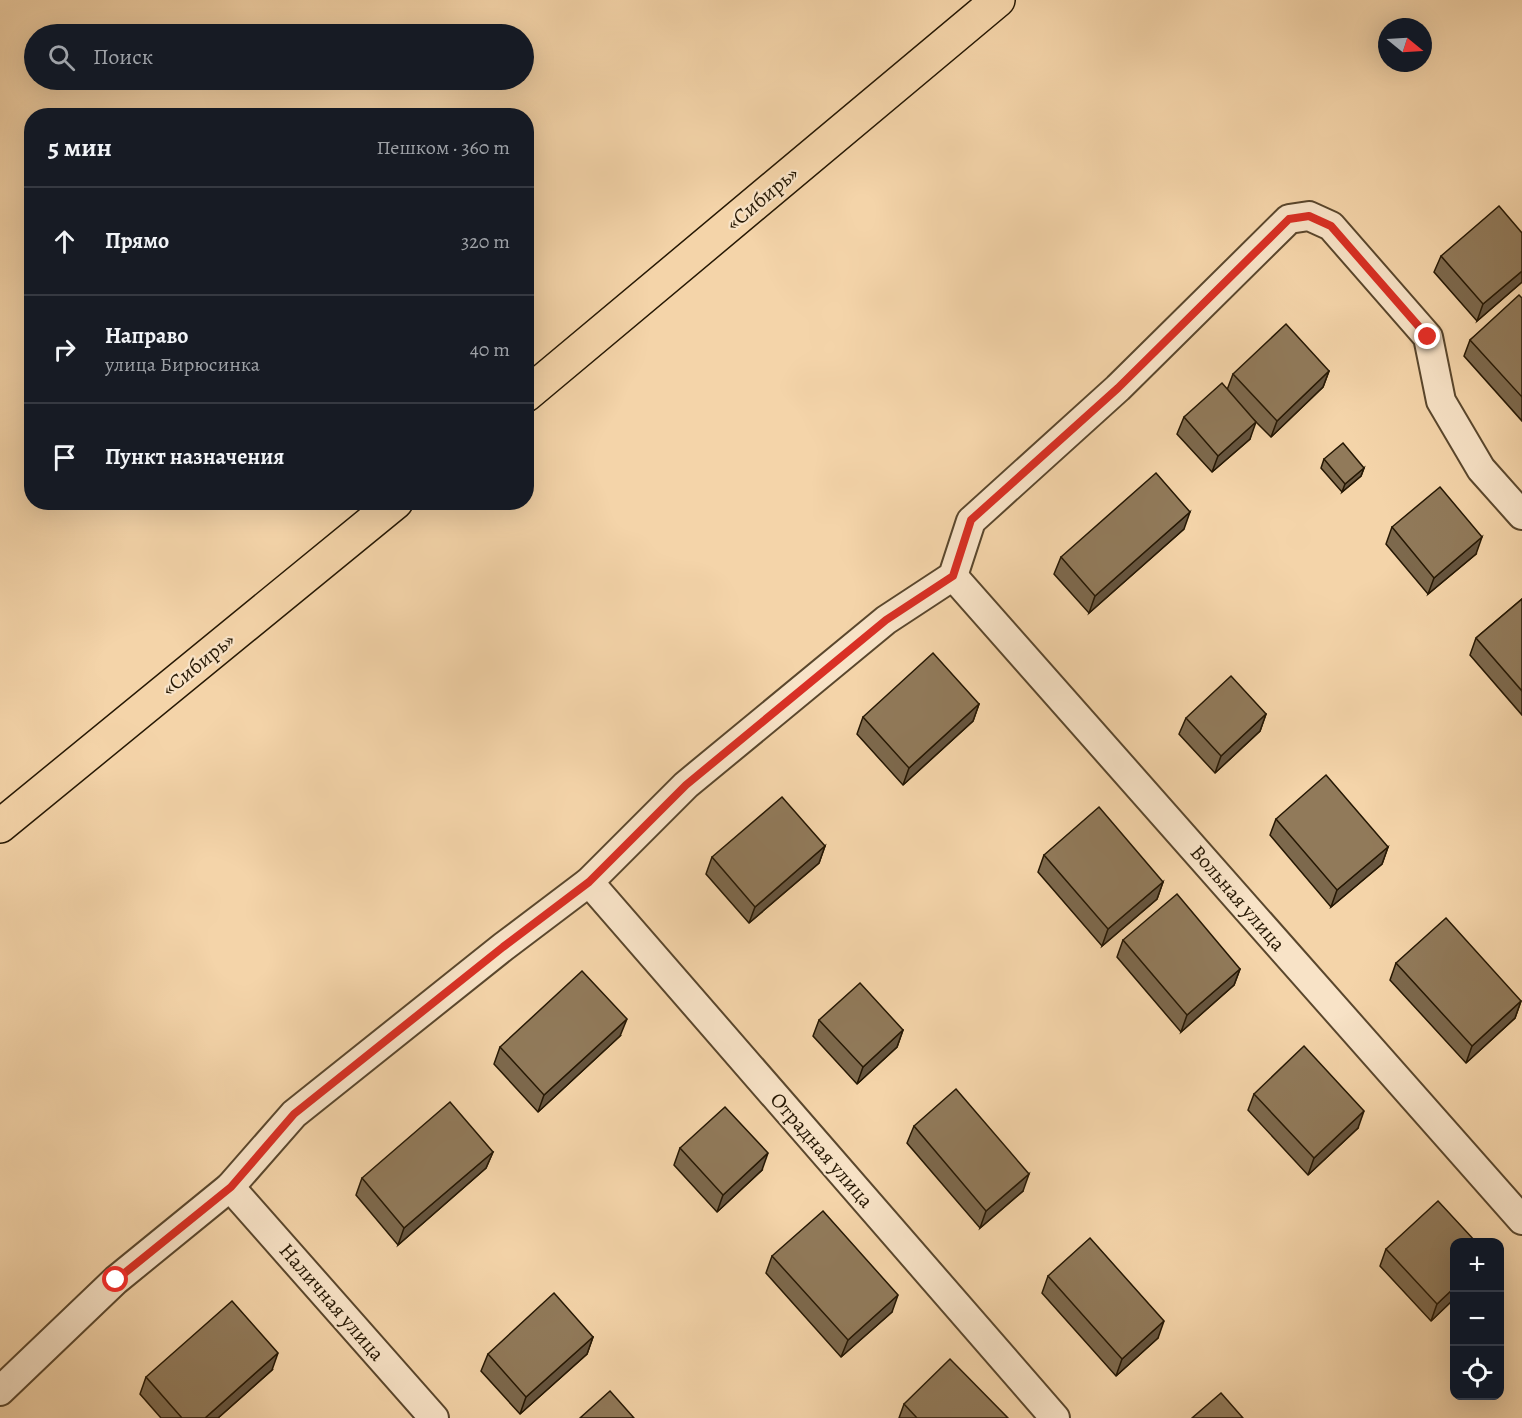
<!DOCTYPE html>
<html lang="ru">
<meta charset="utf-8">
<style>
:root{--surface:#171b24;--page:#242831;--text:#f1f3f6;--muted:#9ea1a6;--line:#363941}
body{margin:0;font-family:Alegreya,serif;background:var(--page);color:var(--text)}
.controls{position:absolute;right:18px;bottom:18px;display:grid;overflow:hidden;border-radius:12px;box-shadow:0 6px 24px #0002}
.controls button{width:54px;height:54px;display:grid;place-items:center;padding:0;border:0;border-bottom:2px solid var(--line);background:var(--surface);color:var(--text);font:30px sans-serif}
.compass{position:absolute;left:1378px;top:18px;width:54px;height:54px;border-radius:50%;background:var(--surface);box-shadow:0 6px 24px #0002;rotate:108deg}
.stop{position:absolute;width:18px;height:18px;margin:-14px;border:4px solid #d93025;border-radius:50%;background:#fff}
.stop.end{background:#d93025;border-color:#fff;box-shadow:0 2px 6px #0008}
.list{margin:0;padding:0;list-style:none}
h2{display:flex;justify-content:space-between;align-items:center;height:78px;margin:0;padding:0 24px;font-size:26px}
h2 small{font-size:20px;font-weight:400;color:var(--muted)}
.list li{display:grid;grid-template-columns:39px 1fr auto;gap:18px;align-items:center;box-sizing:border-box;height:108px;padding:0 24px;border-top:2px solid var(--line)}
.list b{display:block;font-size:22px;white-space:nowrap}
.list p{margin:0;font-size:20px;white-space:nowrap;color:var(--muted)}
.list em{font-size:20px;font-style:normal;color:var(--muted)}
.icon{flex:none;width:33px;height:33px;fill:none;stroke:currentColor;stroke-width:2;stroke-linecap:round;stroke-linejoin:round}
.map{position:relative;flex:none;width:1522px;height:1418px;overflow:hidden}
.search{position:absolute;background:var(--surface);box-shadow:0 6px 24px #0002;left:24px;top:24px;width:510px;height:66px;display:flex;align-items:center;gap:15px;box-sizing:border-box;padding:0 21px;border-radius:33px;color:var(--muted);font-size:22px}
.panel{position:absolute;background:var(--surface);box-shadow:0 6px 24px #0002;left:24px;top:108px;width:510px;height:402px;border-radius:24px}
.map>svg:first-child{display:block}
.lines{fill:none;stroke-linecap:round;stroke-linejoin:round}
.minor-casing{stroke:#5a472d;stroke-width:32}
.trunk-casing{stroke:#261804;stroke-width:36}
.minor{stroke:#f8e3c7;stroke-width:28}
.trunk{stroke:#f4d4a9;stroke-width:33}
.wall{fill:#7d694d;stroke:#261804;stroke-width:1.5}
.shaded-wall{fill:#66553f;stroke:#261804;stroke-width:1.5}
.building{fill:#917a5a;stroke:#261804;stroke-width:1.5}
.route{stroke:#d93025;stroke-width:8}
.labels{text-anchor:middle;stroke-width:4.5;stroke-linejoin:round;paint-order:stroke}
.street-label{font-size:21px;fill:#261804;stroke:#f8e3c7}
</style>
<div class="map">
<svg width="1522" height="1418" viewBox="0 0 1522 1418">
<rect width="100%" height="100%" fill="#f4d4a9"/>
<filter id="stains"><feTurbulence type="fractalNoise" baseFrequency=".00333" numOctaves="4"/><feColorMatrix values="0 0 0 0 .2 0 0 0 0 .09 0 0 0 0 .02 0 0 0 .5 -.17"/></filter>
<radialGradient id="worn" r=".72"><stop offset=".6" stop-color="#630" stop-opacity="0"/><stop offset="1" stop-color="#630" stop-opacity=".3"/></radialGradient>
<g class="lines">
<!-- minor casing -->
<g class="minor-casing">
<g id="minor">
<path d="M953,576L1522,1220"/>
<path d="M589,882L1055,1418"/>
<path d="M230,1187L434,1418"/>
<path d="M0,1391L116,1280L230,1187L294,1114L503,947L589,882L686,785L886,620L953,576L971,521L1118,388L1289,219L1309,216L1331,226L1428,337L1441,401L1481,469L1522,515"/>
</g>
</g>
<!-- trunk casing -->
<g class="trunk-casing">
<g id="trunk">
<path d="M526,395L998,0"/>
<path d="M0,826L396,502"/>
</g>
</g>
<!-- minor -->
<use href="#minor" class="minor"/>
<!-- trunk -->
<use href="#trunk" class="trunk"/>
</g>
<!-- wall -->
<g class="wall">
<path d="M1522,233V282L1477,321L1434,272L1441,256Z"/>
<path d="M1522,298V421L1464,356L1470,340Z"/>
<path d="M1329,371L1323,387L1271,437L1254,420L1250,439L1212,472L1177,434L1184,417L1227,390L1233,374Z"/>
<path d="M1324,459L1364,468L1361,476L1342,492L1321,468Z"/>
<path d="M1392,527L1476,554L1428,594L1386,544Z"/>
<path d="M1184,529L1089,613L1054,574L1061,557Z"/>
<path d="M1522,599V715L1470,655L1476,638Z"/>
<path d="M979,704L973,721L903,785L857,734L863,717Z"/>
<path d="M1266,714L1260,731L1215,773L1179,734L1186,718Z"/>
<path d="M1276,819L1388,847L1382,864L1331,907L1270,835Z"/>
<path d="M825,846L819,863L749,923L706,874L712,857Z"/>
<path d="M1044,855L1163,882L1157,899L1102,946L1038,872Z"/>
<path d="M1123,940L1240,969L1234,985L1181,1032L1117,957Z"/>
<path d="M1396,963L1521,1001L1515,1018L1466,1063L1390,980Z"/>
<path d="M819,1020L903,1030L897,1047L857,1084L813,1036Z"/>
<path d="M620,1036L538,1112L494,1064L500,1047Z"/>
<path d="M1254,1094L1358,1128L1308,1175L1248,1110Z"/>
<path d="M914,1126L1023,1191L980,1228L907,1143Z"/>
<path d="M680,1148L762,1170L717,1212L674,1165Z"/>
<path d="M493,1152L486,1168L398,1245L356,1195L362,1178Z"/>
<path d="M1455,1242V1298L1431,1321L1380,1266L1386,1249Z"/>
<path d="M772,1256L892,1312L841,1357L766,1273Z"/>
<path d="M1048,1276L1158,1338L1116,1376L1042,1293Z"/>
<path d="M593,1337L587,1354L520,1414L481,1371L488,1354Z"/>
<path d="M272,1370L218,1418H161L140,1394L146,1377Z"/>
<path d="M904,1404L1008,1418H899Z"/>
</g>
<!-- shaded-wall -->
<g class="shaded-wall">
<path d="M1522,271V282L1477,321L1483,304Z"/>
<path d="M1329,371L1323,387L1271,437L1277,421Z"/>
<path d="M1256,422L1250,439L1212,472L1218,456Z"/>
<path d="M1364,468L1361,476L1342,492L1345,484Z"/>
<path d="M1190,512L1184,529L1089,613L1095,596Z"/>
<path d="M1482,537L1476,554L1428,594L1434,578Z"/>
<path d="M979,704L973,721L903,785L909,768Z"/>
<path d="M1266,714L1260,731L1215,773L1221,756Z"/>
<path d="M825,846L819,863L749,923L755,907Z"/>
<path d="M1388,847L1382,864L1331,907L1337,890Z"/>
<path d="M1163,882L1157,899L1102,946L1108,929Z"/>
<path d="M1240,969L1234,985L1181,1032L1187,1015Z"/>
<path d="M1521,1001L1515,1018L1466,1063L1472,1046Z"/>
<path d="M627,1019L620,1036L538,1112L544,1095Z"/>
<path d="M903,1030L897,1047L857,1084L863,1067Z"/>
<path d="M1364,1111L1358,1128L1308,1175L1314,1158Z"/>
<path d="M493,1152L486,1168L398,1245L404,1228Z"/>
<path d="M768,1153L762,1170L717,1212L723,1195Z"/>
<path d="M1029,1174L1023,1191L980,1228L986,1211Z"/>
<path d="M1455,1287V1298L1431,1321L1437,1304Z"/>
<path d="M898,1295L892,1312L841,1357L848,1340Z"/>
<path d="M1164,1321L1158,1338L1116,1376L1122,1359Z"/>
<path d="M593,1337L587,1354L520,1414L526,1397Z"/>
<path d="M278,1353L272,1370L218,1418H205Z"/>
</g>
<!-- building -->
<g class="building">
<path d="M1499,206L1522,233V271L1483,304L1441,256Z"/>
<path d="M1519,295L1522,298V397L1470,340Z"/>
<path d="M1286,324L1329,371L1277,421L1233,374Z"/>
<path d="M1222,383L1256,422L1218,456L1184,417Z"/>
<path d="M1343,443L1364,468L1345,484L1324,459Z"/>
<path d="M1156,473L1190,512L1095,596L1061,557Z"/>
<path d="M1440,487L1482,537L1434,578L1392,527Z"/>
<path d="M1522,599V691L1476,638Z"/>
<path d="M933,653L979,704L909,768L863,717Z"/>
<path d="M1231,676L1266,714L1221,756L1186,718Z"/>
<path d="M1326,775L1388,847L1337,890L1276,819Z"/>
<path d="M782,797L825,846L755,907L712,857Z"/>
<path d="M1099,807L1163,882L1108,929L1044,855Z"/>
<path d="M1177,894L1240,969L1187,1015L1123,940Z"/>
<path d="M1446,918L1521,1001L1472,1046L1396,963Z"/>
<path d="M582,971L627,1019L544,1095L500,1047Z"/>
<path d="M860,983L903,1030L863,1067L819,1020Z"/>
<path d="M1304,1046L1364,1111L1314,1158L1254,1094Z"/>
<path d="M956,1089L1029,1174L986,1211L914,1126Z"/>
<path d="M450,1102L493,1152L404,1228L362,1178Z"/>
<path d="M725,1107L768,1153L723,1195L680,1148Z"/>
<path d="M1438,1201L1476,1242H1455V1287L1437,1304L1386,1249Z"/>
<path d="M823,1211L898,1295L848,1340L772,1256Z"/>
<path d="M1090,1238L1164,1321L1122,1359L1048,1276Z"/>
<path d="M554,1293L593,1337L526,1397L488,1354Z"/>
<path d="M232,1301L278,1353L205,1418H182L146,1377Z"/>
<path d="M950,1359L1008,1418H917L904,1404Z"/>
<path d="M610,1391L634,1418H580Z"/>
<path d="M1221,1393L1243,1418H1192Z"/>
</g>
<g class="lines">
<!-- route -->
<path class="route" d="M116,1280L231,1187L294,1114L503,947L589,882L686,785L886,620L953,576L971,520L1118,388L1289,219L1309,216L1331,226L1428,337"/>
</g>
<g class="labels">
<!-- street labels -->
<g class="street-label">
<text transform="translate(762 198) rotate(-40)" y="7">«Сибирь»</text>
<text transform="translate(198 664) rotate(-39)" y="7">«Сибирь»</text>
<text transform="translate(1238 898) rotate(49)" y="7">Вольная улица</text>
<text transform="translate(822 1150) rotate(49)" y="7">Отрадная улица</text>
<text transform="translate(332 1302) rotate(49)" y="7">Наличная улица</text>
</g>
</g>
<rect width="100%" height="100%" filter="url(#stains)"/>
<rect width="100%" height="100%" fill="url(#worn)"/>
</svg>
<div class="controls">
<button>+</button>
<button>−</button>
<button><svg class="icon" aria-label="locate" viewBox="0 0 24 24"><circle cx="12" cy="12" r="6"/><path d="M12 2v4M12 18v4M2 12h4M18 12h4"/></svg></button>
</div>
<svg class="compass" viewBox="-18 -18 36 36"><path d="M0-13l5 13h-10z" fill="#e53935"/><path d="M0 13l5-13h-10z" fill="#9ea1a6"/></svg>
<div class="stop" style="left:116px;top:1280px"></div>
<div class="stop end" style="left:1428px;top:337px"></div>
<div class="search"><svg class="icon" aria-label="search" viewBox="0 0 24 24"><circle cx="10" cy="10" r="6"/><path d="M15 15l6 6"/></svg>Поиск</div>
<section class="panel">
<h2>5 мин<small>Пешком · 360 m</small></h2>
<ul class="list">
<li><svg class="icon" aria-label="ahead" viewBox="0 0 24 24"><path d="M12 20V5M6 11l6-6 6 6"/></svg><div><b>Прямо</b></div><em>320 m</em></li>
<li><svg class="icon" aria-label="right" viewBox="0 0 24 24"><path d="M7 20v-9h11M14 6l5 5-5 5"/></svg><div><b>Направо</b><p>улица Бирюсинка</p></div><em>40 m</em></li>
<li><svg class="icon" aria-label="arrive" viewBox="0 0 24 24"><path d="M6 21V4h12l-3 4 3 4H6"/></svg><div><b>Пункт назначения</b></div></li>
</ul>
</section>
</div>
